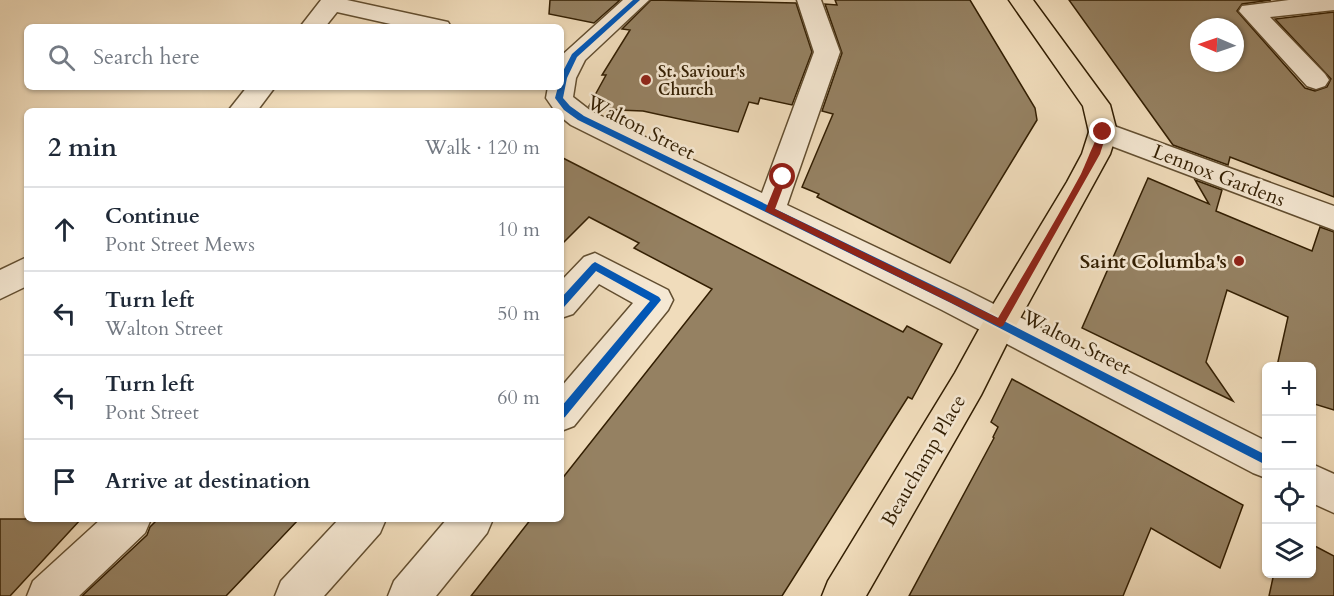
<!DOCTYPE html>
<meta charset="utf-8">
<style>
:root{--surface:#fff;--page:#f2f2f3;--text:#1f2937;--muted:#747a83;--line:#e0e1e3}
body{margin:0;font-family:Cardo,serif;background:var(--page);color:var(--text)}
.controls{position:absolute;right:18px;bottom:18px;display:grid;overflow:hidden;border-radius:9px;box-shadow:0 2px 4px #0004}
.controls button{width:54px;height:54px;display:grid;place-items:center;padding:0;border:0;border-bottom:2px solid var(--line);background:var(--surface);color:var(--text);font:30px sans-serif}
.compass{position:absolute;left:1190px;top:18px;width:54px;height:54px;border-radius:50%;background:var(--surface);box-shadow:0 2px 4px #0004;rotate:272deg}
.stop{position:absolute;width:18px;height:18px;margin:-14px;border:4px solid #8f2418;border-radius:50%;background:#fff}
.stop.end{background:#8f2418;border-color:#fff;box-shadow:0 2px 6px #0008}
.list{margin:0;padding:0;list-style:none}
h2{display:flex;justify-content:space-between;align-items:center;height:78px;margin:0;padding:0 24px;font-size:26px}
h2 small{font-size:20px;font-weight:400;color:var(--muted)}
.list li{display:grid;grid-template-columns:39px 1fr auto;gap:18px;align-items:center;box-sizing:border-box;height:84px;padding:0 24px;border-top:2px solid var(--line)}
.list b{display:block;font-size:22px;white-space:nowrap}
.list p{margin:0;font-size:20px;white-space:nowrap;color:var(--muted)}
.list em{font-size:20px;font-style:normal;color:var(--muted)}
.icon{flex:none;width:33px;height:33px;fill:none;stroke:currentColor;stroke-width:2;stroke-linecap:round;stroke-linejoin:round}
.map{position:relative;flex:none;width:1334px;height:596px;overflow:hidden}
.search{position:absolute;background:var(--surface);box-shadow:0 2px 4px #0004;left:24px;top:24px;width:540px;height:66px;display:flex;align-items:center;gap:15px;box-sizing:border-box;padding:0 21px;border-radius:9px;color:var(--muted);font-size:22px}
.panel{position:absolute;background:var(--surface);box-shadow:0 2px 4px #0004;left:24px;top:108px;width:540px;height:414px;border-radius:9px}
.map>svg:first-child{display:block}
.building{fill:#958162;stroke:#321e02;stroke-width:1.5;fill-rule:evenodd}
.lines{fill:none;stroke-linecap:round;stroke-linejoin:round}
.minor-casing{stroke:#624e30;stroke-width:3}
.major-casing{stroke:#321e02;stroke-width:3}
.minor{fill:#f5e8d3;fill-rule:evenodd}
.major{fill:#f0dcbb;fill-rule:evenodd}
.cycleway-casing{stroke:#f5e8d3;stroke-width:4}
.cycleway{fill:#0057b8;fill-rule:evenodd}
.route{fill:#8f2418}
.poi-dot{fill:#8f2418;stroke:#f5e8d3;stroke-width:2}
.labels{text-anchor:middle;stroke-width:5;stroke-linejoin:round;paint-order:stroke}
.far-poi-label{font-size:16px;font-weight:bold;fill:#321e02;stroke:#f5e8d3;text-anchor:start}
.street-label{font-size:20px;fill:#321e02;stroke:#f5e8d3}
.poi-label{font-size:20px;font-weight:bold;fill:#321e02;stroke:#f5e8d3;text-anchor:end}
</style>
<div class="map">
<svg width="1334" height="596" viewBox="0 0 1334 596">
<rect width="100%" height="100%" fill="#f0dcbb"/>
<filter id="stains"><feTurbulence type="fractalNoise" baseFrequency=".00333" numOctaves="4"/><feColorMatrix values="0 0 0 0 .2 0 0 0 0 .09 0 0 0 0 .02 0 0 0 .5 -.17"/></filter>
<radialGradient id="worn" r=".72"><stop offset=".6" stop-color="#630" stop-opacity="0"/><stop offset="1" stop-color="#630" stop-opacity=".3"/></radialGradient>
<!-- building -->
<g class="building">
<path d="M550,0H620L594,23L549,14Z"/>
<path d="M651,0L796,3L812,52L792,105L760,98L758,104L749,102L738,132L643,111L592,109L589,106L606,75H602L630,30L622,29Z"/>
<path d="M835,0H970L1035,108L1037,120L950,263L837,207L817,197L819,194L802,187L833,114L822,111L842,53L825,4L837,5Z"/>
<path d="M1069,0H1271L1242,4L1237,11L1305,88L1315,91L1327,87L1331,79L1275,19L1334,12V197L1230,157L1228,165L1173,145ZM1199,27H1235V63H1199Z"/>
<path d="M561,157L903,332L907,326L942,344L912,399L908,397L782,596H471L531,519H561V480L712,289L634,248L639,243L589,217L561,245Z"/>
<path d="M1148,178L1209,204L1195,180L1222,190L1216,211L1312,251L1320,227L1334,232V410L1311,403V366H1277L1288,317L1227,290L1206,362L1233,401L1082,328Z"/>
<path d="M1012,379L1243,505L1220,568L1151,528L1123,596H909L994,438L993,437L998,427L991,422Z"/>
<path d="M0,519H81L10,596H0Z"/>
<path d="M158,519H299L226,596H82L147,535L150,527Z"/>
<path d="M1311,544L1334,556V596H1269L1274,573H1311Z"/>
</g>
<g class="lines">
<!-- minor casing -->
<g class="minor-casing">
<g id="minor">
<path d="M321,0H347L448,22L451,27H404L337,12L325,27H300Z"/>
<path d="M623,0H649L585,60L576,78L573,97L591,111L762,193L814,52L797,0H821L840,52L787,205L966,290L1266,441V478L1253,473L942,310L571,125L561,117V111H555L546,98L548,87H561V56Z"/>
<path d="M1289,0H1334V10L1270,17L1325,74L1329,80L1325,86L1316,89L1307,86L1239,11L1242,6Z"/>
<path d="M247,87H275L257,111H228Z"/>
<path d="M1103,122L1334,206V230L1093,139L1089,132L1093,125Z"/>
<path d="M595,253L668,290L673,300L668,310L574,426L561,431V387L633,303L599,284L573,314L561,318V281L584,257Z"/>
<path d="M27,257V286L0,299V270Z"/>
<path d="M1312,464L1334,474V513L1312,503Z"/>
<path d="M101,519H151L145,533L79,596H27L33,581Z"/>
<path d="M339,519H386L380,533L324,596H275L281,581Z"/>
<path d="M447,519H493L487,533L436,596H388L394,581Z"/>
</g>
</g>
<!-- major casing -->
<g class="major-casing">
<path id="major" d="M1009,0H1033L1110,105L1117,132L1110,154L1012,333L981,395L866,596H822L828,581L955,373L988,313L1067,182L1082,154L1089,132L1083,106Z"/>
</g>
<!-- minor -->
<use href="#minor" class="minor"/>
<!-- major -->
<use href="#major" class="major"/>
<!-- cycleway casing -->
<g class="cycleway-casing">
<g id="cycleway">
<path d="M633,0H640L577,57L567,78L563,98L570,106L584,116L957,297L1266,455V465L951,303L578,120L564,110L555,98L558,87H561V75L572,54Z"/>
<path d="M595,262L659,297L661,300L565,417L561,419V407L650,301L596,271L564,307L561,308V298L592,264Z"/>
</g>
</g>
<!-- cycleway -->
<use href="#cycleway" class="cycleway"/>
</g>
<!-- route -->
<path class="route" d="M1103,129L1107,132L1100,154L1003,326L1000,327L765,211L780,174H786L787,177L775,209L998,318C1026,270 1055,222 1081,174C1086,164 1097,133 1103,129Z"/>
<!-- markers -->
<g class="poi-dot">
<circle cx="646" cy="80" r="6"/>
<circle cx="1239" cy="261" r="6"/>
</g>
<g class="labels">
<!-- far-poi labels -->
<g class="far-poi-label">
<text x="658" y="77">St. Saviour's<tspan x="658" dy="18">Church</tspan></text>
</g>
<!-- street labels -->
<g class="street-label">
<text transform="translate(641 127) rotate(27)" y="7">Walton Street</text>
<text transform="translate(1219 175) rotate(21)" y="7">Lennox Gardens</text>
<text transform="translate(1077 342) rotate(27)" y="7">Walton Street</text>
<text transform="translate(923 460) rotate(-60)" y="7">Beauchamp Place</text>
</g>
<!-- poi labels -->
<g class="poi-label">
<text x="1227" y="268">Saint Columba's</text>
</g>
</g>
<rect width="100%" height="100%" filter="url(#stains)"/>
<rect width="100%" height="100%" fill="url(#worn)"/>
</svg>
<div class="controls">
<button>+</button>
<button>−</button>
<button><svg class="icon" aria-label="locate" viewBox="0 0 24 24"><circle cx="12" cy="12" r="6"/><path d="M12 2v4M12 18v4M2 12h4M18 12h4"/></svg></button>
<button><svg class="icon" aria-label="layers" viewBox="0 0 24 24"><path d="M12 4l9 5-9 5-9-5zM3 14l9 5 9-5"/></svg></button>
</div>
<svg class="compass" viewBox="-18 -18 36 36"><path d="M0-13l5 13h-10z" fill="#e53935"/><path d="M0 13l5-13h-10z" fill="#747a83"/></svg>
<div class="stop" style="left:783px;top:177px"></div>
<div class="stop end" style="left:1103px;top:132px"></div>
<div class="search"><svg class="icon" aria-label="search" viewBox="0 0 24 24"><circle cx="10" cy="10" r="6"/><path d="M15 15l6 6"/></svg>Search here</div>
<section class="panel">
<h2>2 min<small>Walk · 120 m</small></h2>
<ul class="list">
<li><svg class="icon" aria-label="ahead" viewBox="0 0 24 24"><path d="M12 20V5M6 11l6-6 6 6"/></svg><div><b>Continue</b><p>Pont Street Mews</p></div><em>10 m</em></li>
<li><svg class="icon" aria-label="left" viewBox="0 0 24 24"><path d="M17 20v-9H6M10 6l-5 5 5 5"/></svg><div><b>Turn left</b><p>Walton Street</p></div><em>50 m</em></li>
<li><svg class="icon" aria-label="left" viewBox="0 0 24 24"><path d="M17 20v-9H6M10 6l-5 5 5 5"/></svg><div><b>Turn left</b><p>Pont Street</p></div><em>60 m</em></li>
<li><svg class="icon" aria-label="arrive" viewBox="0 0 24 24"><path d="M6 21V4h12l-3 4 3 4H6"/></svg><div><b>Arrive at destination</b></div></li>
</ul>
</section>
</div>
